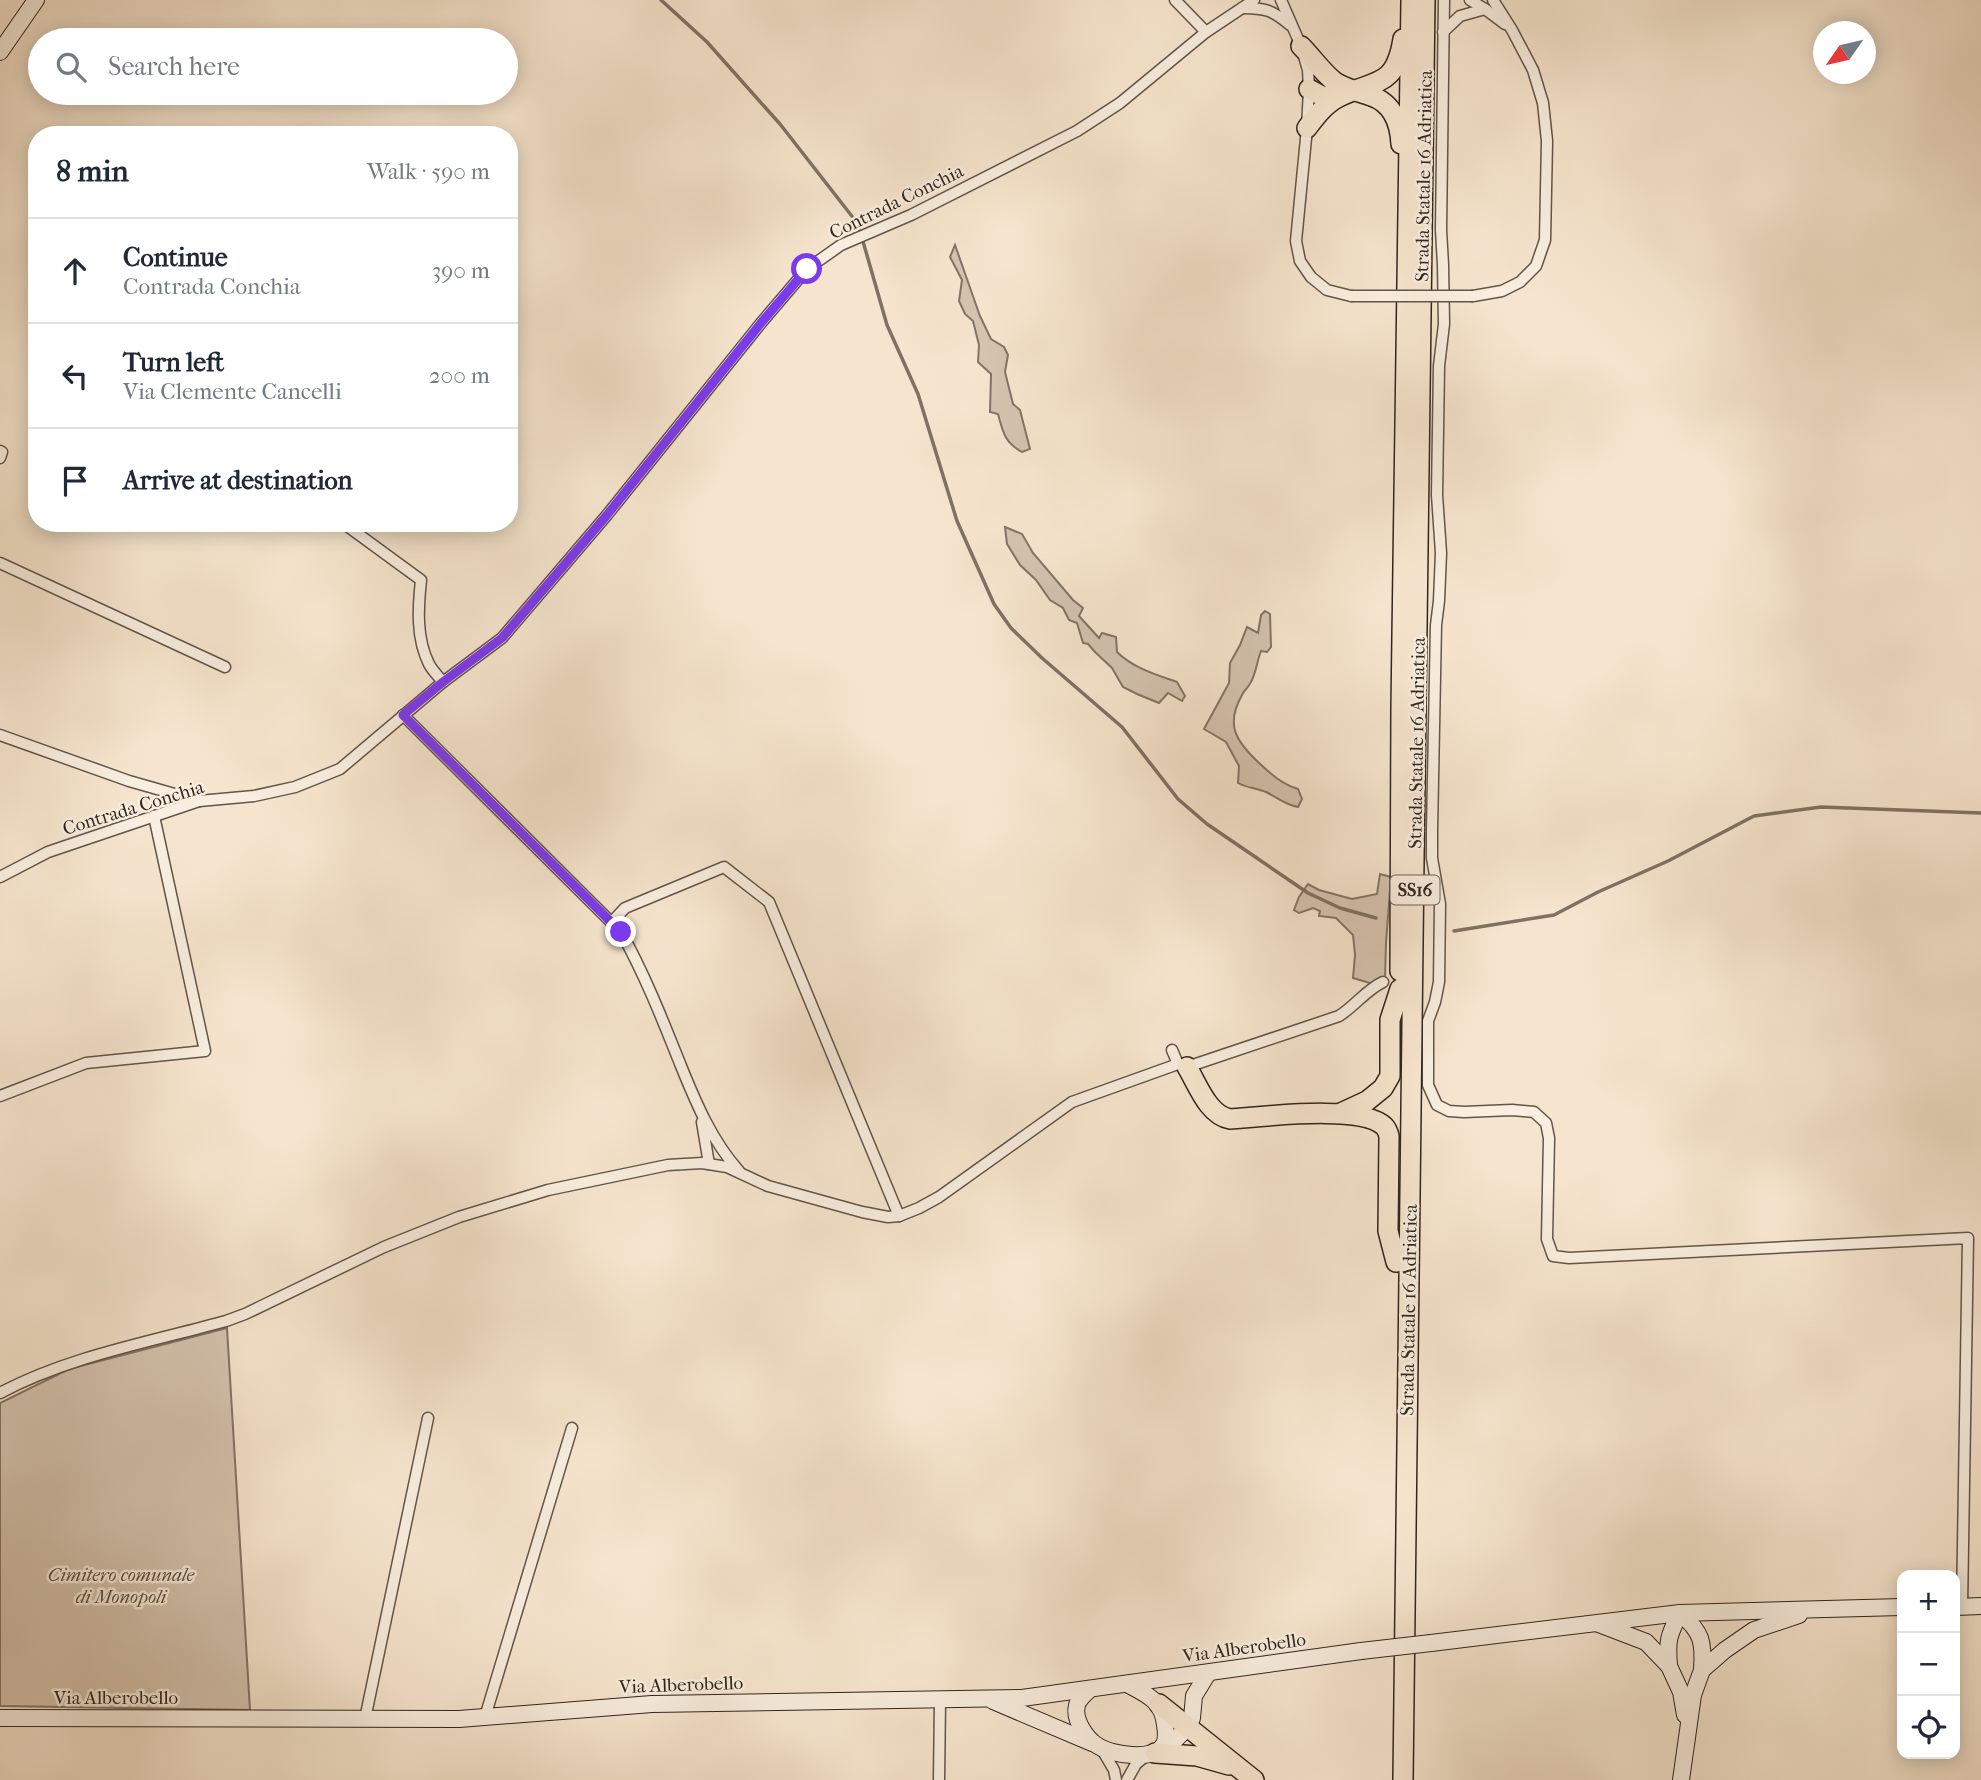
<!DOCTYPE html>
<meta charset="utf-8">
<style>
:root{--surface:#fff;--page:#f6f6f7;--text:#1f2937;--muted:#747a83;--line:#e0e1e3}
body{margin:0;font-family:"IM FELL French Canon",serif;background:var(--page);color:var(--text)}
.controls{position:absolute;right:21px;bottom:21px;display:grid;overflow:hidden;border-radius:14px;box-shadow:0 4px 18px #0003}
.controls button{width:63px;height:63px;display:grid;place-items:center;padding:0;border:0;border-bottom:2px solid var(--line);background:var(--surface);color:var(--text);font:35px sans-serif}
.compass{position:absolute;left:1813px;top:21px;width:63px;height:63px;border-radius:50%;background:var(--surface);box-shadow:0 4px 18px #0003;rotate:236deg}
.stop{position:absolute;width:21px;height:21px;margin:-16px;border:5px solid #7c3aed;border-radius:50%;background:#fff}
.stop.end{background:#7c3aed;border-color:#fff;box-shadow:0 2px 7px #0008}
.list{margin:0;padding:0;list-style:none}
h2{display:flex;justify-content:space-between;align-items:center;height:91px;margin:0;padding:0 28px;font-size:30px}
h2 small{font-size:23px;font-weight:400;color:var(--muted)}
.list li{display:grid;grid-template-columns:46px 1fr auto;gap:21px;align-items:center;box-sizing:border-box;height:105px;padding:0 28px;border-top:2px solid var(--line)}
.list b{display:block;font-size:26px;white-space:nowrap}
.list p{margin:0;font-size:23px;white-space:nowrap;color:var(--muted)}
.list em{font-size:23px;font-style:normal;color:var(--muted)}
.icon{flex:none;width:38px;height:38px;fill:none;stroke:currentColor;stroke-width:2;stroke-linecap:round;stroke-linejoin:round}
.map{position:relative;flex:none;width:1981px;height:1780px;overflow:hidden}
.search{position:absolute;background:var(--surface);box-shadow:0 4px 18px #0003;left:28px;top:28px;width:490px;height:77px;display:flex;align-items:center;gap:18px;box-sizing:border-box;padding:0 24px;border-radius:38px;color:var(--muted);font-size:26px}
.panel{position:absolute;background:var(--surface);box-shadow:0 4px 18px #0003;left:28px;top:126px;width:490px;height:406px;border-radius:28px}
.map>svg:first-child{display:block}
.green{fill:#d5c4b0;stroke:#837467;stroke-width:2}
.lines{fill:none;stroke-linecap:round;stroke-linejoin:round}
.stream{stroke:#7f7164;stroke-width:3.5}
.minor-casing{stroke:#62554a;stroke-width:13}
.secondary-casing{stroke:#31251e;stroke-width:18}
.trunk-casing{stroke:#31251e;stroke-width:22}
.minor{stroke:#f9eedf;stroke-width:10}
.secondary{stroke:#f9eedf;stroke-width:16}
.trunk{stroke:#f6e5ce;stroke-width:19}
.minor-bridge-casing{stroke:#62554a;stroke-width:13;stroke-linecap:butt}
.secondary-bridge-casing{stroke:#31251e;stroke-width:18;stroke-linecap:butt}
.minor-bridge{stroke:#f9eedf;stroke-width:10}
.secondary-bridge{stroke:#f9eedf;stroke-width:16}
.route{stroke:#7c3aed;stroke-width:9}
.labels{text-anchor:middle;stroke-width:5;stroke-linejoin:round;paint-order:stroke}
.shield{fill:#f9eedf;stroke:#6d6158;stroke-width:2}
.shield-label{font-size:18px;font-weight:bold;fill:#31251e}
.street-label{font-size:19px;fill:#31251e;stroke:#f9eedf}
.park-label{font-size:19px;font-style:italic;fill:#5a4d42;stroke:#f9eedf}
</style>
<div class="map">
<svg width="1981" height="1780" viewBox="0 0 1981 1780">
<rect width="100%" height="100%" fill="#f6e5ce"/>
<filter id="stains"><feTurbulence type="fractalNoise" baseFrequency=".00286" numOctaves="4"/><feColorMatrix values="0 0 0 0 .2 0 0 0 0 .09 0 0 0 0 .02 0 0 0 .5 -.17"/></filter>
<radialGradient id="worn" r=".72"><stop offset=".6" stop-color="#630" stop-opacity="0"/><stop offset="1" stop-color="#630" stop-opacity=".3"/></radialGradient>
<!-- green -->
<g class="green">
<path d="M955,245L980,316L991,339L1004,347L1008,355L1005,372L1013,404L1020,410L1030,449L1022,452C1004,442 1003,432 998,414L990,412L991,374L978,362L979,345L973,321L965,314L959,301L962,280L950,257Z"/>
<path d="M1005,527L1022,534L1033,553L1073,600L1083,608L1079,616L1099,638L1102,633L1116,637L1117,652C1133,668 1157,675 1177,682L1185,696L1182,701L1168,693L1159,703L1137,694L1123,687L1112,668L1095,652L1088,644L1083,643L1077,623L1069,620L1063,608L1050,600L1036,580L1020,565L1007,544Z"/>
<path d="M1265,611L1270,614L1271,647L1267,652L1261,651C1257,661 1256,673 1251,682C1249,687 1244,690 1242,695C1225,725 1236,741 1258,762C1270,773 1281,784 1298,789L1302,799L1298,807C1284,804 1278,798 1266,792C1257,788 1247,788 1238,783L1239,766L1226,742L1204,729L1229,683L1230,663L1240,645L1247,627L1258,633L1261,615Z"/>
<path d="M1380,874L1391,877L1386,943L1385,979L1373,984L1353,978L1355,955L1353,935L1336,918L1319,916L1320,911L1313,908L1299,913L1294,910L1299,897L1308,884L1319,890L1352,899L1377,894Z"/>
<path d="M227,1328L250,1710L0,1706V1403L69,1369Z"/>
</g>
<g class="lines">
<!-- stream -->
<g class="stream">
<path d="M661,0L707,42L780,124L858,224L887,325L918,394L957,521L994,604L1011,628L1042,658L1122,727L1178,799L1207,824L1308,893L1340,908L1376,918"/>
<path d="M1454,931L1554,915L1598,892L1668,861L1754,816L1821,807L1981,813"/>
</g>
<!-- minor casing -->
<g class="minor-casing">
<g id="minor">
<path d="M1175,0L1206,32"/>
<path d="M1281,0L1301,46L1308,70L1309,89L1307,128L1296,241L1300,261L1311,277L1327,290L1351,296"/>
<path d="M1444,0L1441,230L1443,265L1444,324L1439,366L1437,495L1441,553L1439,601L1436,625L1432,830V858L1440,904L1439,982L1435,1002L1428,1021V1085L1437,1105L1449,1111L1464,1112L1512,1110L1534,1112L1546,1123L1549,1138L1547,1239L1553,1256L1569,1258L1968,1238L1962,1607"/>
<path d="M1470,0L1485,9L1505,24"/>
<path d="M1242,8C1266,8 1272,10 1290,25"/>
<path d="M1443,32L1460,16L1485,9"/>
<path d="M1473,296L1502,291L1520,282L1536,266L1545,240L1547,141L1543,103L1533,70L1512,30L1493,0"/>
<path d="M0,451L2,452L0,458"/>
<path d="M343,523L421,580C418,608 416,638 429,664C432,670 438,676 443,682"/>
<path d="M0,563L225,667"/>
<path d="M403,715L621,932C645,975 663,1021 681,1066C696,1103 712,1141 739,1171"/>
<path d="M0,735L129,781L199,801"/>
<path d="M0,877L48,852L199,801L254,796L295,787L340,769L443,682L502,638L607,515L761,323L807,269L841,245L911,215L1077,131L1120,103L1206,32L1254,0"/>
<path d="M612,922L625,908L724,867L769,902L899,1216"/>
<path d="M1172,1050L1178,1064"/>
<path d="M0,1096L86,1063L205,1051L154,816"/>
<path d="M702,1122L709,1164"/>
<path d="M0,1393C70,1356 150,1342 226,1321L245,1314L384,1247L459,1217L548,1190L668,1165L702,1163L727,1167L768,1186L862,1212L888,1217L899,1216L919,1208L939,1197L1072,1102L1178,1064L1187,1067L1339,1016C1355,1006 1366,990 1383,982"/>
<path d="M485,1717L572,1428"/>
<path d="M365,1719L428,1418"/>
<path d="M1101,1748L1114,1770L1116,1780"/>
<path d="M939,1780L940,1700"/>
<path d="M1127,1780L1136,1764L1147,1755"/>
</g>
</g>
<!-- secondary casing -->
<g class="secondary-casing">
<g id="secondary">
<path d="M0,52L36,0"/>
<path d="M1955,1607L1981,1606"/>
<path d="M1599,1624L1646,1642L1669,1666L1681,1692L1685,1715"/>
<path d="M1431,1643L1680,1613L1902,1607"/>
<path d="M1669,1666C1667,1641 1668,1636 1680,1613C1702,1632 1704,1642 1702,1670"/>
<path d="M1090,1689C1085,1694 1079,1698 1077,1705C1073,1719 1086,1739 1098,1746C1112,1755 1153,1761 1163,1746C1167,1740 1166,1731 1165,1725C1163,1701 1146,1694 1127,1684"/>
<path d="M993,1701L1092,1743"/>
<path d="M0,1718L459,1719L652,1704L1022,1698L1361,1651"/>
<path d="M1162,1747L1175,1740L1188,1727L1192,1718L1194,1696L1208,1673"/>
<path d="M1681,1780L1693,1695L1702,1670L1725,1650L1754,1630L1799,1615"/>
</g>
</g>
<!-- trunk casing -->
<g class="trunk-casing">
<g id="trunk">
<path d="M1301,46C1312,57 1323,73 1335,82C1346,89 1360,92 1371,96C1393,103 1400,124 1401,144"/>
<path d="M1309,89L1322,96L1338,97"/>
<path d="M1307,128C1316,116 1325,104 1339,97C1375,79 1395,89 1403,39"/>
<path d="M1400,971L1401,707L1411,0"/>
<path d="M1187,1067C1198,1085 1208,1115 1230,1119C1262,1117 1361,1104 1384,1126C1387,1129 1388,1132 1389,1136L1388,1231L1396,1262"/>
<path d="M1341,1113L1367,1101L1383,1088L1390,1076V1020L1400,989"/>
<path d="M1159,1704L1254,1780"/>
<path d="M1155,1753L1197,1756L1229,1765"/>
<path d="M1403,1780C1409,1187 1418,593 1425,0"/>
</g>
</g>
<!-- minor -->
<use href="#minor" class="minor"/>
<!-- secondary -->
<use href="#secondary" class="secondary"/>
<!-- trunk -->
<use href="#trunk" class="trunk"/>
<!-- minor-bridge casing -->
<g class="minor-bridge-casing">
<path id="minor-bridge" d="M1351,296H1473"/>
</g>
<!-- secondary-bridge casing -->
<g class="secondary-bridge-casing">
<path id="secondary-bridge" d="M1361,1651L1431,1643"/>
</g>
<!-- minor-bridge -->
<use href="#minor-bridge" class="minor-bridge"/>
<!-- secondary-bridge -->
<use href="#secondary-bridge" class="secondary-bridge"/>
</g>
<g class="lines">
<!-- route -->
<path class="route" d="M621,932L403,715L443,682L502,638L607,515L761,323L807,269"/>
</g>
<g class="labels">
<!-- shield labels -->
<rect class="shield" x="1390.5" y="875.5" width="49" height="29" rx="5"/>
<g class="shield-label">
<text x="1415" y="896">SS16</text>
</g>
<!-- street labels -->
<g class="street-label">
<text transform="translate(1423 176) rotate(-89)" y="7">Strada Statale 16 Adriatica</text>
<text transform="translate(896 201) rotate(-26)" y="7">Contrada Conchia</text>
<text transform="translate(1416 743) rotate(-89)" y="7">Strada Statale 16 Adriatica</text>
<text transform="translate(133 807) rotate(-17)" y="7">Contrada Conchia</text>
<text transform="translate(1408 1310) rotate(-89)" y="7">Strada Statale 16 Adriatica</text>
<text transform="translate(1244 1647) rotate(-8)" y="7">Via Alberobello</text>
<text transform="translate(681 1684) rotate(-2)" y="7">Via Alberobello</text>
<text x="116" y="1704">Via Alberobello</text>
</g>
<!-- park labels -->
<g class="park-label">
<text x="121" y="1581">Cimitero comunale<tspan x="121" dy="22">di Monopoli</tspan></text>
</g>
</g>
<rect width="100%" height="100%" filter="url(#stains)"/>
<rect width="100%" height="100%" fill="url(#worn)"/>
</svg>
<div class="controls">
<button>+</button>
<button>−</button>
<button><svg class="icon" aria-label="locate" viewBox="0 0 24 24"><circle cx="12" cy="12" r="6"/><path d="M12 2v4M12 18v4M2 12h4M18 12h4"/></svg></button>
</div>
<svg class="compass" viewBox="-18 -18 36 36"><path d="M0-13l5 13h-10z" fill="#e53935"/><path d="M0 13l5-13h-10z" fill="#747a83"/></svg>
<div class="stop" style="left:807px;top:269px"></div>
<div class="stop end" style="left:621px;top:932px"></div>
<div class="search"><svg class="icon" aria-label="search" viewBox="0 0 24 24"><circle cx="10" cy="10" r="6"/><path d="M15 15l6 6"/></svg>Search here</div>
<section class="panel">
<h2>8 min<small>Walk · 590 m</small></h2>
<ul class="list">
<li><svg class="icon" aria-label="ahead" viewBox="0 0 24 24"><path d="M12 20V5M6 11l6-6 6 6"/></svg><div><b>Continue</b><p>Contrada Conchia</p></div><em>390 m</em></li>
<li><svg class="icon" aria-label="left" viewBox="0 0 24 24"><path d="M17 20v-9H6M10 6l-5 5 5 5"/></svg><div><b>Turn left</b><p>Via Clemente Cancelli</p></div><em>200 m</em></li>
<li><svg class="icon" aria-label="arrive" viewBox="0 0 24 24"><path d="M6 21V4h12l-3 4 3 4H6"/></svg><div><b>Arrive at destination</b></div></li>
</ul>
</section>
</div>
